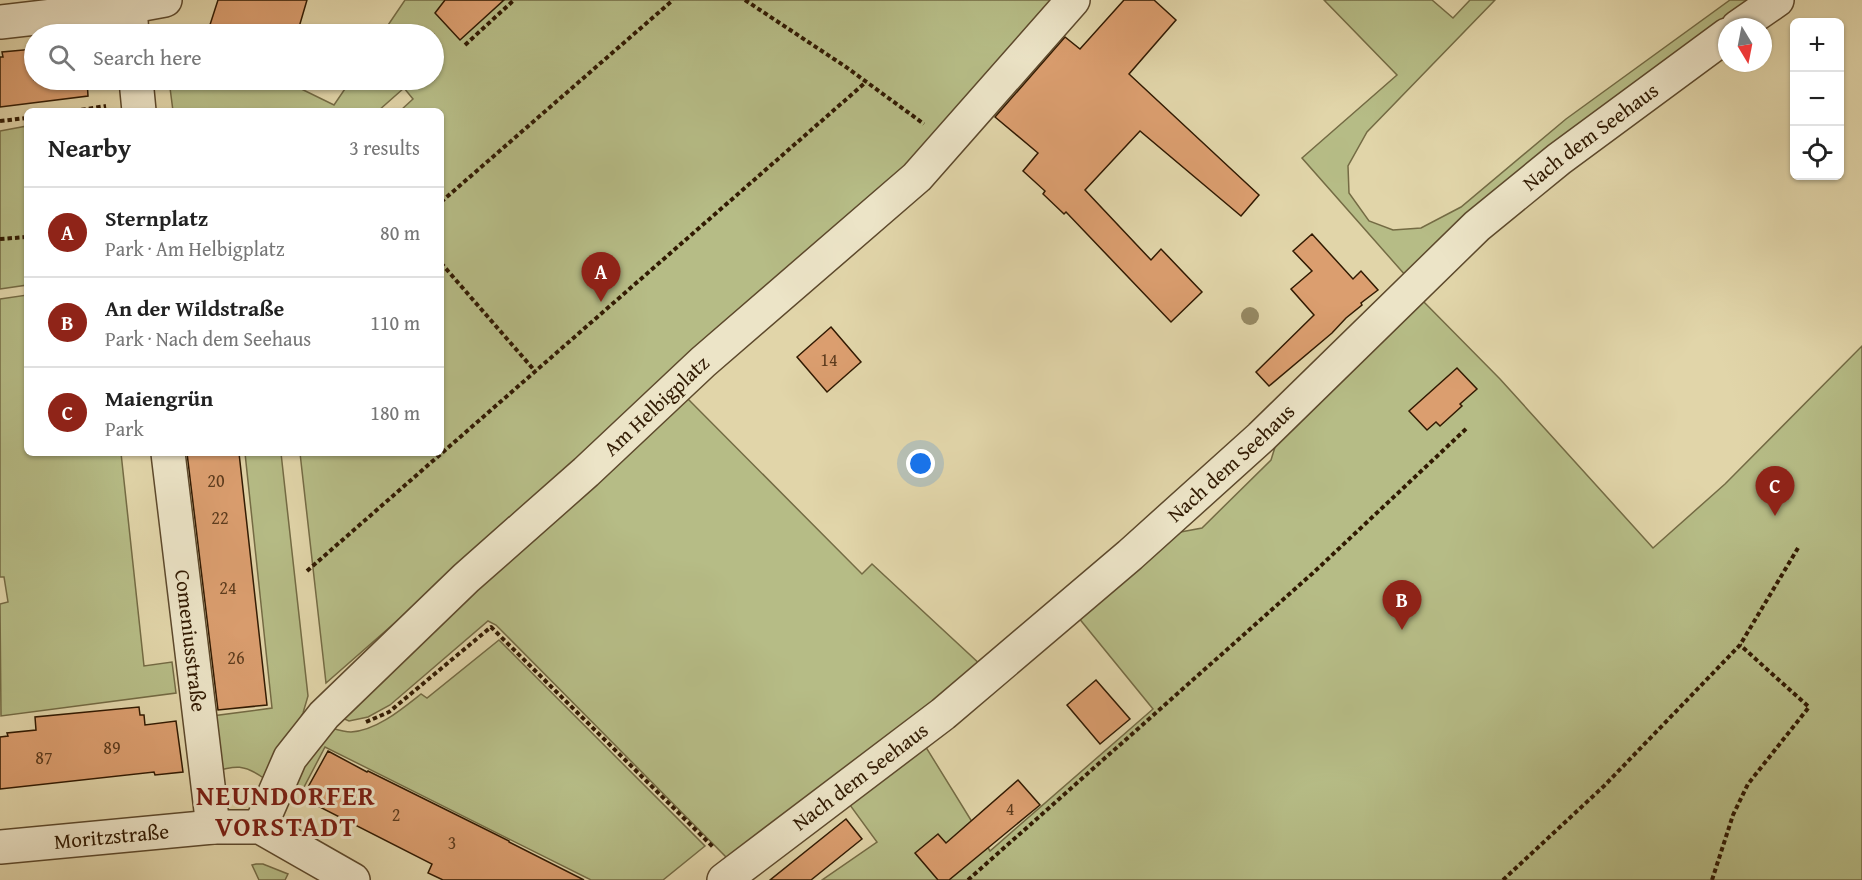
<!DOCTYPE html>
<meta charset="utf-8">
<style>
:root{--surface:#fff;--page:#f6f6f6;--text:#222;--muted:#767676;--line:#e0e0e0;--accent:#8f2418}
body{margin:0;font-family:"Gentium Book Plus",serif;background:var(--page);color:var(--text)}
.controls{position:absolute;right:18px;top:18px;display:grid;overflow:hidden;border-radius:9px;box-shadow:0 2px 4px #0004}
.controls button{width:54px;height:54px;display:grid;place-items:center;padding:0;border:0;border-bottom:2px solid var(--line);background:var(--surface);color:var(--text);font:30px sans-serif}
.compass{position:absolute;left:1718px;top:18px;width:54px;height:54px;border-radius:50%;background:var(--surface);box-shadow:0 2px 4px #0004;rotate:170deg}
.you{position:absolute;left:921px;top:464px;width:21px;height:21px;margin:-15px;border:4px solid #fff;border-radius:50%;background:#1a73e8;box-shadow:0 0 0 9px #1a73e833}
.badge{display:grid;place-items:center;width:39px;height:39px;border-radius:50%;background:var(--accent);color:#fff;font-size:20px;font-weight:700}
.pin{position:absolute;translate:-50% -50px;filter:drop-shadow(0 2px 3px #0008)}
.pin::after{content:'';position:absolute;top:32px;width:21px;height:18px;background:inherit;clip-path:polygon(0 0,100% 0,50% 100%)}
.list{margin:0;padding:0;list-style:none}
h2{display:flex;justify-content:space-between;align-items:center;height:78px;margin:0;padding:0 24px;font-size:26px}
h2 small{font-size:20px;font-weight:400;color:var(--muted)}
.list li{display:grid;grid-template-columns:39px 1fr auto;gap:18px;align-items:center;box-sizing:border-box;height:90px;padding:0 24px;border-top:2px solid var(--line)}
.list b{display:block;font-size:22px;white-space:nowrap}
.list p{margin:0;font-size:20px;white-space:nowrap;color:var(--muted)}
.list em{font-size:20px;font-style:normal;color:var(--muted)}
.icon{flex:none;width:33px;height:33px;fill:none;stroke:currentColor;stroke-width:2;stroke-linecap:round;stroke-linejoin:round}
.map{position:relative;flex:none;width:1862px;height:880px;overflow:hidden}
.search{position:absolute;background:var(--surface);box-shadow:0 2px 4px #0004;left:24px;top:24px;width:420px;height:66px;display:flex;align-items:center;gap:15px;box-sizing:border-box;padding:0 21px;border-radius:33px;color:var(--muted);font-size:22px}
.panel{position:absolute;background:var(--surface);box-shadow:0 2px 4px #0004;left:24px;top:108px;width:420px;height:348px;border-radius:9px}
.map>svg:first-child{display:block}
.green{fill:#b6bc86;stroke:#746b44;stroke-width:1.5}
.building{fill:#db9e6f;stroke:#311a02;stroke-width:1.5}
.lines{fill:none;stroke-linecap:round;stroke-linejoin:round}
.minor-casing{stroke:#5d492c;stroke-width:36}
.path{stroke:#311a02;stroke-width:4;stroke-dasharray:4.5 3;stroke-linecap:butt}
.minor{stroke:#ece4c7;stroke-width:33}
.tree{fill:#968963}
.labels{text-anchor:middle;stroke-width:6;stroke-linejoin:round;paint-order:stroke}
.number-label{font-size:18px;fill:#5c3b1d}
.street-label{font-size:21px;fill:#311a02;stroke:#ece4c7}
.district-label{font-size:27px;font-weight:bold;letter-spacing:1.5px;fill:#7a1f14;stroke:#ece4c7}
</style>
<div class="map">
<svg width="1862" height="880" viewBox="0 0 1862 880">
<rect width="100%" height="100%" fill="#e1d5a9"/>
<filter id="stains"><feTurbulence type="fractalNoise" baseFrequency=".00333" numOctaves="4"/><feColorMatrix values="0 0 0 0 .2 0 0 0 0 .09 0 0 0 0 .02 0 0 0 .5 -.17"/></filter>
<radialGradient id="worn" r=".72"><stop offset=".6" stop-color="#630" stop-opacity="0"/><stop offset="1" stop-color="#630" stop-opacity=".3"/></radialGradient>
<!-- green -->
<g class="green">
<path d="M405,0H1058L876,200L645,404L326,683L300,453H441V111H400L413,99L404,88L378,111H173L169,80H283L334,105L351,80H434V34H382Z"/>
<path d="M1324,0H1432L1453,18L1470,0H1495L1367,132L1348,166L1349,193L1369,221L1393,230L1421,228L1461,207L1566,119L1730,0H1754L1406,276L1302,158L1397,75Z"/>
<path d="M27,126V285L0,289V131Z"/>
<path d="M27,295V453H121L144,666L172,662L176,693L1,716L0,604L8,602L4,577H0V299Z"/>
<path d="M1418,296L1500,379L1653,548L1725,484L1862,346V880H822L877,842L847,801L924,744L990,851L1153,709L1078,617L1170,534L1202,528L1271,460L1280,431Z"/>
<path d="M686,397L862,574L872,564L983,667L911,722L830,779L728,859L496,625L488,621L390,705L368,717L349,721L333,714Z"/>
<path d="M245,453H281L308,696L303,713L265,779C244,764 236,765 212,772V716L272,708Z"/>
<path d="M499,640L705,846L663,880H591L325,747L304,787L284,790L328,727C335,729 344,732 351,732C376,731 402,709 421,694L427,698Z"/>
<path d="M256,864H263L288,874L285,880H259L252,865Z"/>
</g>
<!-- building -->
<g class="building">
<path d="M218,0H307L297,34H207Z"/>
<path d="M445,0H504L460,40L435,13Z"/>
<path d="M1124,0H1154L1176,20L1129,74L1259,195L1241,216L1140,131L1085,190L1151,260L1161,249L1202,292L1171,322L1066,212L1064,214L1043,194L1045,191L1023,171L1038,153L995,117L1065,37L1080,49Z"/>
<path d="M34,49V80H87L88,96L0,107V57H3L2,52Z"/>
<path d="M1312,234L1353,279L1361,271L1378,290L1361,303L1362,305L1346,318L1332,333L1269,386L1256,372L1314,315L1291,289L1312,271L1293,251Z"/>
<path d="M831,327L861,362L827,392L797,357Z"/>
<path d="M1457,368L1477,389L1460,404L1462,406L1440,426L1436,422L1427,430L1409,411Z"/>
<path d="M187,453H239L267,705L218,710Z"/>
<path d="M1096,680L1130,719L1100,744L1067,705Z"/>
<path d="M139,707L140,715H144L145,725L176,721L183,772L155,775L154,772L0,789V737L8,736L7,733L36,730L35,717Z"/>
<path d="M328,751L367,772L368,771L493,833L509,841V842L584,880H443L428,873L432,864L302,798Z"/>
<path d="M1018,780L1040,805L949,880H938L915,853L938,834L946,843Z"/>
<path d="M846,819L862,839L811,880H770Z"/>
</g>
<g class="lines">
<!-- minor casing -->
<g class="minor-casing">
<g id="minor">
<path d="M116,9L165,0"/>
<path d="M70,14L116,9L131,21L132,34"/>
<path d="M0,22L70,14L75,0"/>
<path d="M1738,27L1777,0"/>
<path d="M136,80L139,111"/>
<path id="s1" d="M168,453L213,827"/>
<path id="s2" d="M260,827L290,758L324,715L466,578L586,472L703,362L917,177L1073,0"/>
<path id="s3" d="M0,847L213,827H260L353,880"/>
<path id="s4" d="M724,880L943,714L1130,555L1261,437L1477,226L1559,159L1727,35"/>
</g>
</g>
<!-- path -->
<g class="path">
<path d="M745,0L846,67L924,124"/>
<path d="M465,45L514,0"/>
<path d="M74,111L106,106"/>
<path d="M0,121L27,118"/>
<path d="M441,202L673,0"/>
<path d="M0,239L27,237"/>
<path d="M441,263L535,371"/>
<path d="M307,571L866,82"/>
<path d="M366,722L389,712L491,627L714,848"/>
<path d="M968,880L1313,573L1468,427"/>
<path d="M1503,880L1604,786L1740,645L1798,548"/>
<path d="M1712,880L1733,815L1748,784L1809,707L1740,645"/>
</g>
<!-- minor -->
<use href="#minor" class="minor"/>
</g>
<!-- trees -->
<circle class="tree" cx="1250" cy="316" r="9"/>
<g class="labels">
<!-- number labels -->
<g class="number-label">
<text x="829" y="366">14</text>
<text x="216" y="487">20</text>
<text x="220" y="524">22</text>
<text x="228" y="594">24</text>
<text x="236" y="664">26</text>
<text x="112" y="754">89</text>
<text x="44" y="764">87</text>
<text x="1010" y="815">4</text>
<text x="396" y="821">2</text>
<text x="452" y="849">3</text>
</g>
<!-- street labels -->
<g class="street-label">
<text dy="7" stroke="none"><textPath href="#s4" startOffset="1143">Nach dem Seehaus</textPath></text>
<text dy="7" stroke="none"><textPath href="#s2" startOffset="584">Am Helbigplatz</textPath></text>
<text dy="7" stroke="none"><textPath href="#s4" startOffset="657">Nach dem Seehaus</textPath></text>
<text dy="7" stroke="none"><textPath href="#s1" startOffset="189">Comeniusstraße</textPath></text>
<text dy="7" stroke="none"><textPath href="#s4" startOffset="171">Nach dem Seehaus</textPath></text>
<text dy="7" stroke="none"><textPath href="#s3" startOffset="112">Moritzstraße</textPath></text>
</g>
<!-- district labels -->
<g class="district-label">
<text x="286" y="805">NEUNDORFER<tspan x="286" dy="31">VORSTADT</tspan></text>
</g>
</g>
<rect width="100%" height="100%" filter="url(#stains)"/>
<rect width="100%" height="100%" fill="url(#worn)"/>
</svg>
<div class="controls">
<button>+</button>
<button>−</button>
<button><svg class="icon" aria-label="locate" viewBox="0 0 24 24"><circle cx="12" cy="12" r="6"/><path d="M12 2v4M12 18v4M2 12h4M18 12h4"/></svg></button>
</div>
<svg class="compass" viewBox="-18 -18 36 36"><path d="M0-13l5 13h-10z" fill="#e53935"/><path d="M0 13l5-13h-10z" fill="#767676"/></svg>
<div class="you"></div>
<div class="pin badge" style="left:601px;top:302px">A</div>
<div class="pin badge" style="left:1402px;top:630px">B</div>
<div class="pin badge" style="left:1775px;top:516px">C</div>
<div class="search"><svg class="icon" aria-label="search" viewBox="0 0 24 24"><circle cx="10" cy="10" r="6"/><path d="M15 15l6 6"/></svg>Search here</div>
<section class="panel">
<h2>Nearby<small>3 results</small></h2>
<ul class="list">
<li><span class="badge">A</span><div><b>Sternplatz</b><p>Park · Am Helbigplatz</p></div><em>80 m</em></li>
<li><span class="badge">B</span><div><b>An der Wildstraße</b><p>Park · Nach dem Seehaus</p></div><em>110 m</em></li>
<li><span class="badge">C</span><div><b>Maiengrün</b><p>Park</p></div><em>180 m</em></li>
</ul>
</section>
</div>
